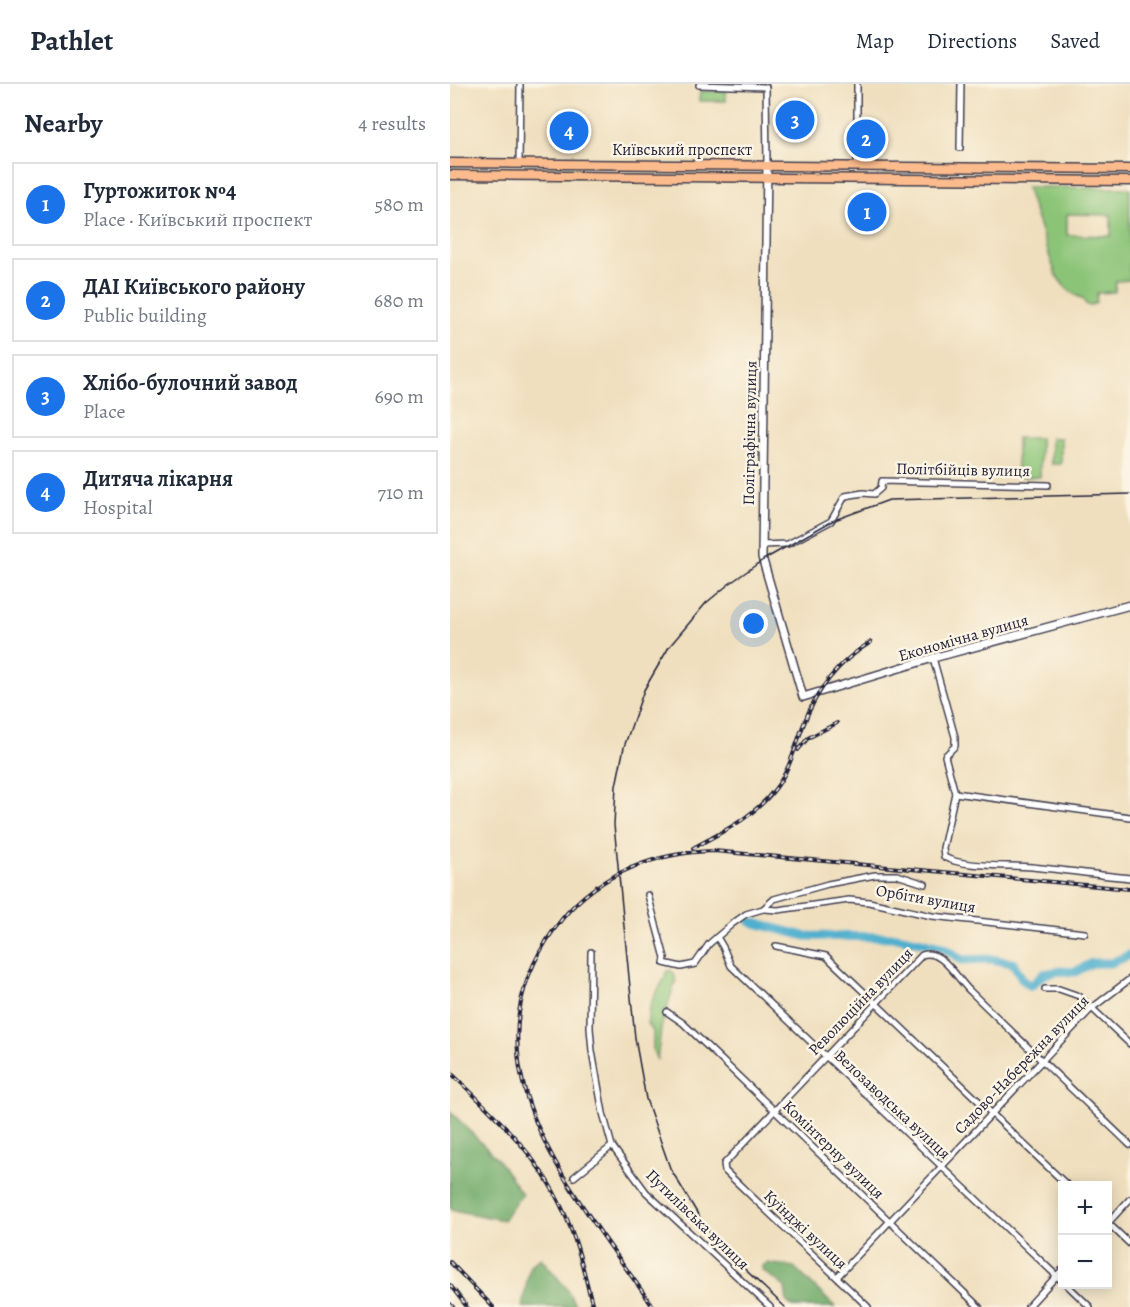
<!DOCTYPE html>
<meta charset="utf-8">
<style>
:root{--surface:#fff;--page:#f6f6f7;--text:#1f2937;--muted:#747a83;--line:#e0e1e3;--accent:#1a73e8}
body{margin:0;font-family:Alegreya,serif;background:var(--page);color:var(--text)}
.controls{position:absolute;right:18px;bottom:18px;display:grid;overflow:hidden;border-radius:0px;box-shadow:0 3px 15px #0003}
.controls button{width:54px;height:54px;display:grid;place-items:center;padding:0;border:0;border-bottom:2px solid var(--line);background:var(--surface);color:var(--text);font:30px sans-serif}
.you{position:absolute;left:304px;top:540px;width:21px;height:21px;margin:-15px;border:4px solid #fff;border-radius:50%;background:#1a73e8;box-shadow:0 0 0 9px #1a73e833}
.badge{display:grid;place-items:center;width:39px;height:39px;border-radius:50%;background:var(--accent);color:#fff;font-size:20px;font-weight:700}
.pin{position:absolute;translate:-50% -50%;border:3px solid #fff;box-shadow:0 2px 6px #0006}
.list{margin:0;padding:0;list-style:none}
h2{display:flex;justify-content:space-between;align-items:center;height:78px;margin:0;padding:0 24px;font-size:26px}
h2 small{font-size:20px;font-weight:400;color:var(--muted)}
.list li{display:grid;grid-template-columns:39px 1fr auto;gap:18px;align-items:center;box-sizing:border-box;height:84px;margin:0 12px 12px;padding:0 12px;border:2px solid var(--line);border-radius:0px}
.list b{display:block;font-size:22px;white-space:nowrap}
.list p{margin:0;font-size:20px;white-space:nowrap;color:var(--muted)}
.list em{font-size:20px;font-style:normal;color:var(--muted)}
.map{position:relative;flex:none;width:680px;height:1223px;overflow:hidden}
header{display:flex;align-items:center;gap:36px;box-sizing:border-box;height:84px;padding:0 30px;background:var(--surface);border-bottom:2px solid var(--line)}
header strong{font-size:28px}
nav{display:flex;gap:33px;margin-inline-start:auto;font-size:21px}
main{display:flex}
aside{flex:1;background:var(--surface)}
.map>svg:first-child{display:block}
.green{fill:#8bc477;stroke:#567359;stroke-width:1.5;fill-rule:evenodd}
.forest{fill:#70aa68;stroke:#496652;stroke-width:1.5}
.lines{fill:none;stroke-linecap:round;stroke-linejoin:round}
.river{stroke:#4fafce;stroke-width:9}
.minor-casing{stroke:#413e4f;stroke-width:8}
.tertiary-casing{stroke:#413e4f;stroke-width:10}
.primary-casing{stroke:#413e4f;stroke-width:11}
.minor{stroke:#fff;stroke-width:5}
.tertiary{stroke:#fff;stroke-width:7}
.primary{stroke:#fbbb8c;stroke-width:8}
.tram{stroke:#22223b;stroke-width:1.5}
.rail-casing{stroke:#22223b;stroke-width:4}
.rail{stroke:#fcf5e5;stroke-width:1.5;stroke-dasharray:4.5;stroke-linecap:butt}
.labels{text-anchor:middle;stroke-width:5;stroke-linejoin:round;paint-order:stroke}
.street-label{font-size:16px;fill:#22223b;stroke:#fcf5e5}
</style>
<header>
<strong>Pathlet</strong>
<nav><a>Map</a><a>Directions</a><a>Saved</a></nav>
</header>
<main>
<aside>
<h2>Nearby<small>4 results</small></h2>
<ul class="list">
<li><span class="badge">1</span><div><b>Гуртожиток №4</b><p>Place · Київський проспект</p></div><em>580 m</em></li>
<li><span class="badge">2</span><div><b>ДАІ Київського району</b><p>Public building</p></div><em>680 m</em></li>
<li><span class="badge">3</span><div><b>Хлібо-булочний завод</b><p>Place</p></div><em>690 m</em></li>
<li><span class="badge">4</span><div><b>Дитяча лікарня</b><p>Hospital</p></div><em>710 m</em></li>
</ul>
</aside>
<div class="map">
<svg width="680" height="1223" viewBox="0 0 680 1223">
<rect width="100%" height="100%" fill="#fcf5e5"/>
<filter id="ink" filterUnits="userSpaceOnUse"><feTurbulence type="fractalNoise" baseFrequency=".0167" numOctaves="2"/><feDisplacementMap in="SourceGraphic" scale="12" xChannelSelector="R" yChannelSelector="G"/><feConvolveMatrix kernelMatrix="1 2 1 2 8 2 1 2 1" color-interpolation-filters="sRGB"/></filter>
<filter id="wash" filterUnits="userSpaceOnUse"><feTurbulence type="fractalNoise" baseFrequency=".008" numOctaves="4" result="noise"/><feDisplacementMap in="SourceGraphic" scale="24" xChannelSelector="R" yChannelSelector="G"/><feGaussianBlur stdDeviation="1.35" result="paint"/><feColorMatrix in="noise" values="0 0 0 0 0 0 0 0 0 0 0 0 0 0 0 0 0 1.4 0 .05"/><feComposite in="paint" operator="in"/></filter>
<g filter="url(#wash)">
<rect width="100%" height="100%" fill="#efdfbe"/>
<!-- green -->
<g class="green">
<path d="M250,7H276V17H249Z"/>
<path d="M576,103L680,104V196L666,197L665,208L647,209L646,219L639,222L635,219L634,215C621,210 614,203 606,191ZM617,130L661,131V152L617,151Z"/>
<rect x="567" y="354" width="23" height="39"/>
<rect x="601" y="354" width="10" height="26"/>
<path d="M220,886L224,889L226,899L223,904L211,944L207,976L203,966V947L197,940C199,932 199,922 203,915C207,906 215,897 216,888Z"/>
</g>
<!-- forest -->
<g class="forest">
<path d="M0,1027L48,1076L72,1110L53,1136L2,1126L0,1123Z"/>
<path d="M91,1174L117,1205L126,1223H72L80,1181Z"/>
<path d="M317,1179L344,1183L385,1223H343L337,1218L335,1203L312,1186L313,1182Z"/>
</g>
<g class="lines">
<!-- river -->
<g class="river">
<path d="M301,838L355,852L447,853L476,859"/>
<path d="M483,860L495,864L512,876L541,875L563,879L573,896L581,902L594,890L610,887L625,888L642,879H661L680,871"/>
</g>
</g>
</g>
<g filter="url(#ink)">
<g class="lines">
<!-- minor casing -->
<g class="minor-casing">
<g id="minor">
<path d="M249,1L316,3L317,80"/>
<path d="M510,64L511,0"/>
<path d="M69,79L70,0"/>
<path d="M407,83V0"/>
<path d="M312,461L338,460L381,437L395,412L413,409L424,410L431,404L432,397L598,401"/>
<path d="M483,574L505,653V662L495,672L505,709L493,764L494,773C514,784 559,781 582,783C615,786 647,791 680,794"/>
<path d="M505,709L680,733"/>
<path d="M198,811L215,874L214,879L231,883L245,880L259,860L282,840L296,830L313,825L324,815L378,800L425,791H447L475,800"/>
<path d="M314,825L328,826L399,816L419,818L482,832L635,849"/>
<path d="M267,853L273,863L281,882L612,1197"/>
<path d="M326,862L376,872L618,1102"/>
<path d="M141,868L140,944L142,967L153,1029L162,1062L196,1108L320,1223"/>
<path d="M595,905H609L629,912L680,960"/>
<path d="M217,928L233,939L529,1223"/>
<path d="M124,1093L162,1062"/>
<path d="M658,1139L680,1115"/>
<path d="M658,1139L680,1160"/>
<path d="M387,1193L642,924L680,895"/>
<path d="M616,1200L640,1223"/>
<path d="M418,1223L275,1087L274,1080L472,871C492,864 508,896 520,907C573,959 627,1010 680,1061"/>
<path d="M578,1223L612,1186"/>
</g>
</g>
<!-- tertiary casing -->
<g class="tertiary-casing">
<path id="tertiary" d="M317,80L312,473L353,613L483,574L680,521"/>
</g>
<!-- primary casing -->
<g class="primary-casing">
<g id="primary">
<path d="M0,79L680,85"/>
<path d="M0,91L680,97"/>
</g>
</g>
<!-- minor -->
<use href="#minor" class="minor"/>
<!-- tertiary -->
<use href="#tertiary" class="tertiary"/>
<!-- primary -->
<use href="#primary" class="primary"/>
<!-- tram -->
<path class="tram" d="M335,1223L269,1161L255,1142L220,1084L196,1015L185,954L164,741L166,702L174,663L194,606L219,563L256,519L279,500L313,476L382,437L439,416L680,410"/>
<!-- rail casing -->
<g class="rail-casing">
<g id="rail">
<path d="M348,666L358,654L387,639"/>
<path d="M243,764C274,747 303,734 325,705C339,687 345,664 353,642C366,606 388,578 421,558"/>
<path d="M0,988C42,1029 86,1068 111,1122C127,1154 134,1189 143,1223"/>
<path d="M0,1178L43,1223"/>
<path d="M0,1201L17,1223"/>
<path d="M0,1220L3,1223"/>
<path d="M203,1223C124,1106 0,976 112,835C149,789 207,768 264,767L680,805"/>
</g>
</g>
<!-- rail -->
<use href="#rail" class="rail"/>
</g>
</g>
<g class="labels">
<!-- street labels -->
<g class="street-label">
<text x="232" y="71">Київський проспект</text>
<text transform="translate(299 349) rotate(-89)" y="6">Поліграфічна вулиця</text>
<text transform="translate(513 385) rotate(1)" y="6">Політбійців вулиця</text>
<text transform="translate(513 553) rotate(-16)" y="6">Економічна вулиця</text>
<text transform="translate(476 814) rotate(10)" y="6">Орбіти вулиця</text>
<text transform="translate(410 917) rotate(-46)" y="6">Революційна вулиця</text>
<text transform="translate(571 980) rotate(-46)" y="6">Садово-Набережна вулиця</text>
<text transform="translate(443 1020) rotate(43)" y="6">Велозаводська вулиця</text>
<text transform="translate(384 1065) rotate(44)" y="6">Комінтерну вулиця</text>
<text transform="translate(248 1135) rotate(44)" y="6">Путилівська вулиця</text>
<text transform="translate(356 1145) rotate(43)" y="6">Куїнджі вулиця</text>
</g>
</g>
</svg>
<div class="controls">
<button>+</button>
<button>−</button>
</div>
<div class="you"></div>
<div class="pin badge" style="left:417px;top:128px">1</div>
<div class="pin badge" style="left:416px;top:55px">2</div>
<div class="pin badge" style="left:345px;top:36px">3</div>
<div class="pin badge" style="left:119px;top:47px">4</div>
</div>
</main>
